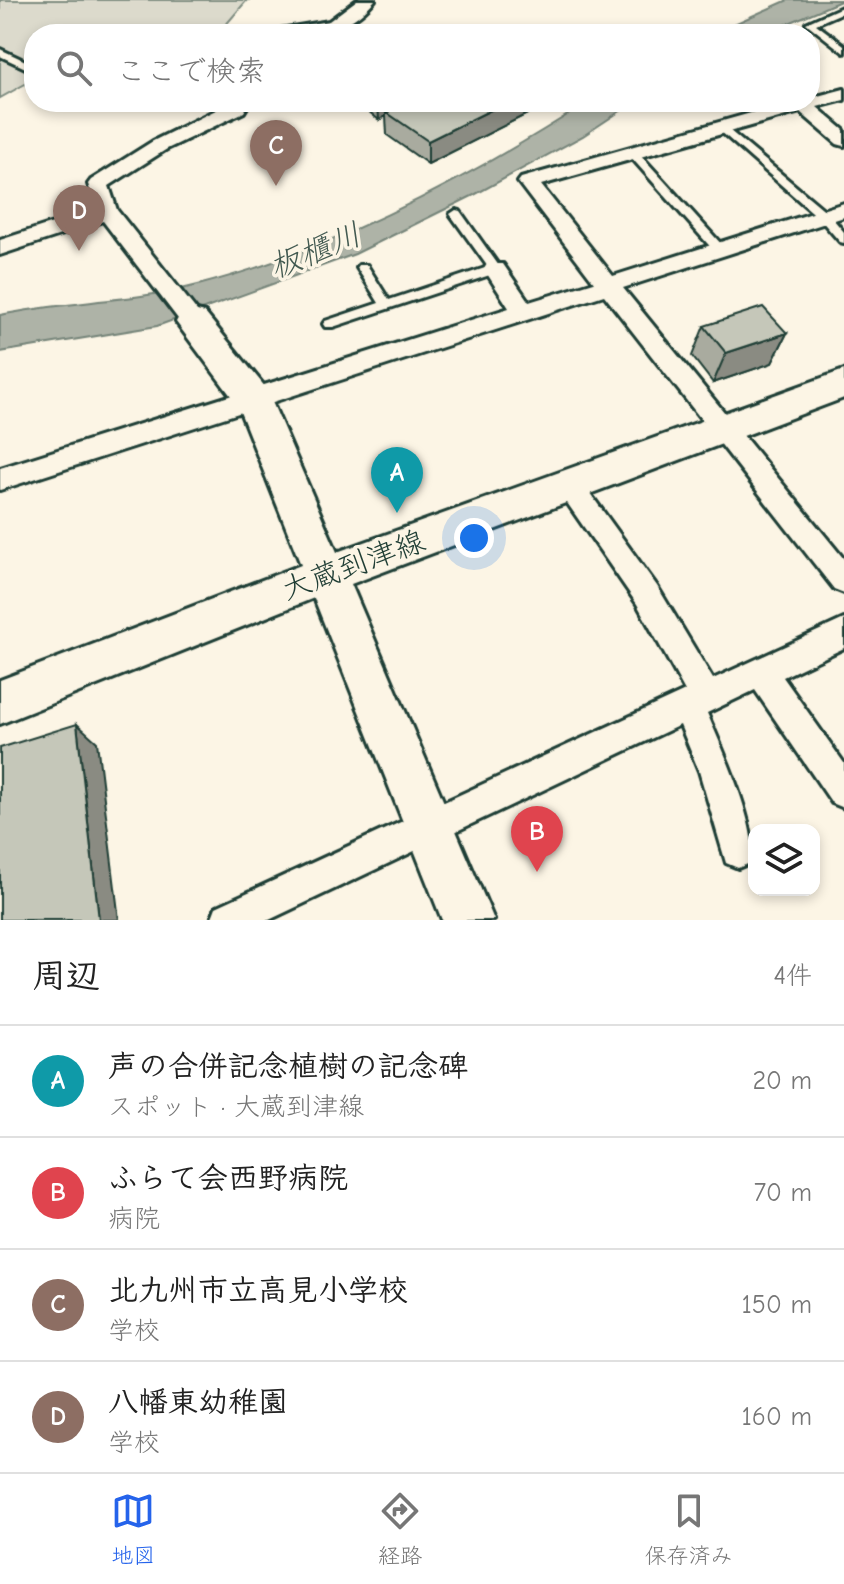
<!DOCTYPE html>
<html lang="ja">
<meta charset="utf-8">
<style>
:root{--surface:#fff;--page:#f6f6f6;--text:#222;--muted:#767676;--line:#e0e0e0;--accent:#2563eb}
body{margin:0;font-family:"Comic Neue","Klee One",sans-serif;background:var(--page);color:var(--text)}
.controls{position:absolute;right:24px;bottom:24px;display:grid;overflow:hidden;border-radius:16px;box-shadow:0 4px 12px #0003}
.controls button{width:72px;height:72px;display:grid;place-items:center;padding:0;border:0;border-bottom:2px solid var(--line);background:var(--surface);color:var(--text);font:40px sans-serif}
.you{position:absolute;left:474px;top:538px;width:28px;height:28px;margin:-20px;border:6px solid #fff;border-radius:50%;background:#1a73e8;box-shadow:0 0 0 12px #1a73e833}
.badge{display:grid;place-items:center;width:52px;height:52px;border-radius:50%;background:var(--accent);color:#fff;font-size:26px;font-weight:700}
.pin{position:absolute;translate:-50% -66px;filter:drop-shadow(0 2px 4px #0008)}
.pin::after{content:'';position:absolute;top:42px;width:28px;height:24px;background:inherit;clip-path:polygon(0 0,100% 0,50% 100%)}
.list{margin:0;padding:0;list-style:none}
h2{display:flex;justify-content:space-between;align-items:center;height:104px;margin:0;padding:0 32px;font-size:34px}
h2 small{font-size:26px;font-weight:400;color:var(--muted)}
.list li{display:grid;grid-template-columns:52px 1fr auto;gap:24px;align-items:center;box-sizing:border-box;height:112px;padding:0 32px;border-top:2px solid var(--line)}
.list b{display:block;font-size:30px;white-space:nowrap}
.list p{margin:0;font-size:26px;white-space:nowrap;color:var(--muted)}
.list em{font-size:26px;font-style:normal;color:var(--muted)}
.icon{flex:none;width:44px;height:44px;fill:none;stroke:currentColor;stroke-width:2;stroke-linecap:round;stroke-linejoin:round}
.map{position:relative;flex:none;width:844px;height:920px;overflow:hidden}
.search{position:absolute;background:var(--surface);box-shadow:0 4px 12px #0003;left:24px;right:24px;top:24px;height:88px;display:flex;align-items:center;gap:20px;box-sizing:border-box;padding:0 28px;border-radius:32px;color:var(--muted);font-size:30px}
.sheet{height:552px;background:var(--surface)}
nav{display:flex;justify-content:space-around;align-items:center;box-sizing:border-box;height:112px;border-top:2px solid var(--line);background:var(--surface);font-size:22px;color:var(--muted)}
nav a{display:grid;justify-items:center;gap:4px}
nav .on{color:var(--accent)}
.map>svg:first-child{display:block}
.green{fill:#dcdacc;stroke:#7e8c80;stroke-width:2}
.water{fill:#aeb3a7;stroke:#758479;stroke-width:2}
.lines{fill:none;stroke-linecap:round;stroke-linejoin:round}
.lane-casing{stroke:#1f3d34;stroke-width:6}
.street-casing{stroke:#1f3d34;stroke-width:6}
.secondary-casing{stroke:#1f3d34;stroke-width:6}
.lane{fill:#fcf5e5;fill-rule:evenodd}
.street{fill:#fcf5e5;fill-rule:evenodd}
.secondary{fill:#fcf5e5;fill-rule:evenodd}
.wall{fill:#a9ab9f;stroke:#1f3d34;stroke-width:2}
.shaded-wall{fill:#8a8b82;stroke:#1f3d34;stroke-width:2}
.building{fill:#c5c7b9;stroke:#1f3d34;stroke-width:2}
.labels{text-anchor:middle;stroke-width:7;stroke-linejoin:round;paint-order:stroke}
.street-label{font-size:30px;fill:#1f3d34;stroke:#fcf5e5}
.water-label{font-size:32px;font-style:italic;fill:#435a51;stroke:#fcf5e5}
</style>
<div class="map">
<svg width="844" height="920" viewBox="0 0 844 920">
<rect width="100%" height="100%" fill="#fcf5e5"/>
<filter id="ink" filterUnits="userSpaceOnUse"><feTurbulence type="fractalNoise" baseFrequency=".0125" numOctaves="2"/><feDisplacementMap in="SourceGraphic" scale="16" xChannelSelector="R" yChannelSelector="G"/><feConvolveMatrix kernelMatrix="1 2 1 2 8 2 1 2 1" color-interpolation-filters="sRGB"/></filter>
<g filter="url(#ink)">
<!-- green -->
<path class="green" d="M0,0H269H247L218,34H34V79L0,98Z"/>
<!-- water -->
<g class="water">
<path d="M788,0H843L763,34H712Z"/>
<path d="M588,102H634L583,136L474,195L355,254L157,326L0,352V315C66,301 133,302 198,285C333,250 471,177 588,102Z"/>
</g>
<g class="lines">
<!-- lane casing -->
<g class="lane-casing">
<g id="lane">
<path d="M844,6V12L816,24L844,45V53L806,23Z"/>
<path d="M0,49L34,65V72L0,56Z"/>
<path d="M723,125L828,213L844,232V243L840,242L820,219L719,130V126Z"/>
<path d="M633,150L637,151L723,246V252H715L629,155V151Z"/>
<path d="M456,210L460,211L499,266V272L333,327H325L323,324L325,321L379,303L357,268L359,265H367L389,300L488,267L450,214Z"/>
</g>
</g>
<!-- street casing -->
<g class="street-casing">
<g id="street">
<path d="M357,0H375C345,35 314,34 272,34L280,29L329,21Z"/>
<path d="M844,89V100L817,107L844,130V146L837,144L800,112L541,185L613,276L844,203V217L623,288L844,559V593L834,589L604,295L0,490V468L509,308L484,269L487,264H503L529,302L594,282L521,186L518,182L521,178L790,102H810V98Z"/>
<path d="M232,102H250L244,112L167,149L109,186L117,210L201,316L205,322L201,328L193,330L185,328L103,221L0,255V240L96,209L88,184L91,180L153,141Z"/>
<path d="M570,475L579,478L657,586L713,679L844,619V648L783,677L844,763V808L832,803L755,690L707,713C720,743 762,835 750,863L738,868L726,863L699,771L680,725L269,920H211L216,907L685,691L637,604L561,494L557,486L561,478Z"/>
</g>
</g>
<!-- secondary casing -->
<g class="secondary-casing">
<path id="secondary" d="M193,310L205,313L266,388L337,552L844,370V398L351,584L494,920H442L314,598L0,724V680L301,565L237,404L176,322L181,313Z"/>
</g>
<!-- lane -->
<use href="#lane" class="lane"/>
<!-- street -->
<use href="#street" class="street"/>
<!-- secondary -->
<use href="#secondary" class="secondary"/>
</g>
<!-- wall -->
<g class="wall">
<path d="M357,102H551L428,164L387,135L386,116L379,120Z"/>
<path d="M704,326L787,333L772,363L713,383L692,356Z"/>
</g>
<!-- shaded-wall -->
<g class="shaded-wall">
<path d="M378,102H389L390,114L386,112V116L379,120Z"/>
<path d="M507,102H551L428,164V141Z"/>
<path d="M787,333L772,363L713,383L726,353Z"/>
<path d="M77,724L97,742L119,920H99Z"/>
</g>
<!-- building -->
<g class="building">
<path d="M529,28L540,34H515Z"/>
<path d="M404,102H507L428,141L386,112Z"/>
<path d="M763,307L787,333L726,353L704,326Z"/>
<path d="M77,724L99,920H0V748Z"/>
</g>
</g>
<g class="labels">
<!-- street labels -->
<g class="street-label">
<text transform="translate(353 565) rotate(-20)" y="10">大蔵到津線</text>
</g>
<!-- water labels -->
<g class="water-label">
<text transform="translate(315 250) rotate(-22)" y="11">板櫃川</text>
</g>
</g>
</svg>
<div class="controls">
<button><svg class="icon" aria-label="layers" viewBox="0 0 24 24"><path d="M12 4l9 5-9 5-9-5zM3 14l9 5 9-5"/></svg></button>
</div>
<div class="you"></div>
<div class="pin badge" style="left:397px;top:513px;background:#0f9aa8">A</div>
<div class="pin badge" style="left:537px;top:872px;background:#e0444e">B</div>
<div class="pin badge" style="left:276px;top:186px;background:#8d6e63">C</div>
<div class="pin badge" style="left:79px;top:251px;background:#8d6e63">D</div>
<div class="search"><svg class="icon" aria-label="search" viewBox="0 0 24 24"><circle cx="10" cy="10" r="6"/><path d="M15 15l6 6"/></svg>ここで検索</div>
</div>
<section class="sheet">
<h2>周辺<small>4件</small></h2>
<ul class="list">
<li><span class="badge" style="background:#0f9aa8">A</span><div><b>声の合併記念植樹の記念碑</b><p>スポット · 大蔵到津線</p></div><em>20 m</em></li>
<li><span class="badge" style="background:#e0444e">B</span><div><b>ふらて会西野病院</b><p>病院</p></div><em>70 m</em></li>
<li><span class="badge" style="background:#8d6e63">C</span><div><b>北九州市立高見小学校</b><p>学校</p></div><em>150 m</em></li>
<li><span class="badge" style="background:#8d6e63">D</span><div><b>八幡東幼稚園</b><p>学校</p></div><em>160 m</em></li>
</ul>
</section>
<nav>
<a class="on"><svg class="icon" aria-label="map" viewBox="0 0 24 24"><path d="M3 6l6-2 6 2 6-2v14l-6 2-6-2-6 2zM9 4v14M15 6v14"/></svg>地図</a>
<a><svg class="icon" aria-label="directions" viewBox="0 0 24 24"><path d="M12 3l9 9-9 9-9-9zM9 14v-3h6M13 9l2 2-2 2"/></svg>経路</a>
<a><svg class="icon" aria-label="saved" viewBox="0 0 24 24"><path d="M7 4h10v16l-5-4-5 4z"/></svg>保存済み</a>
</nav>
